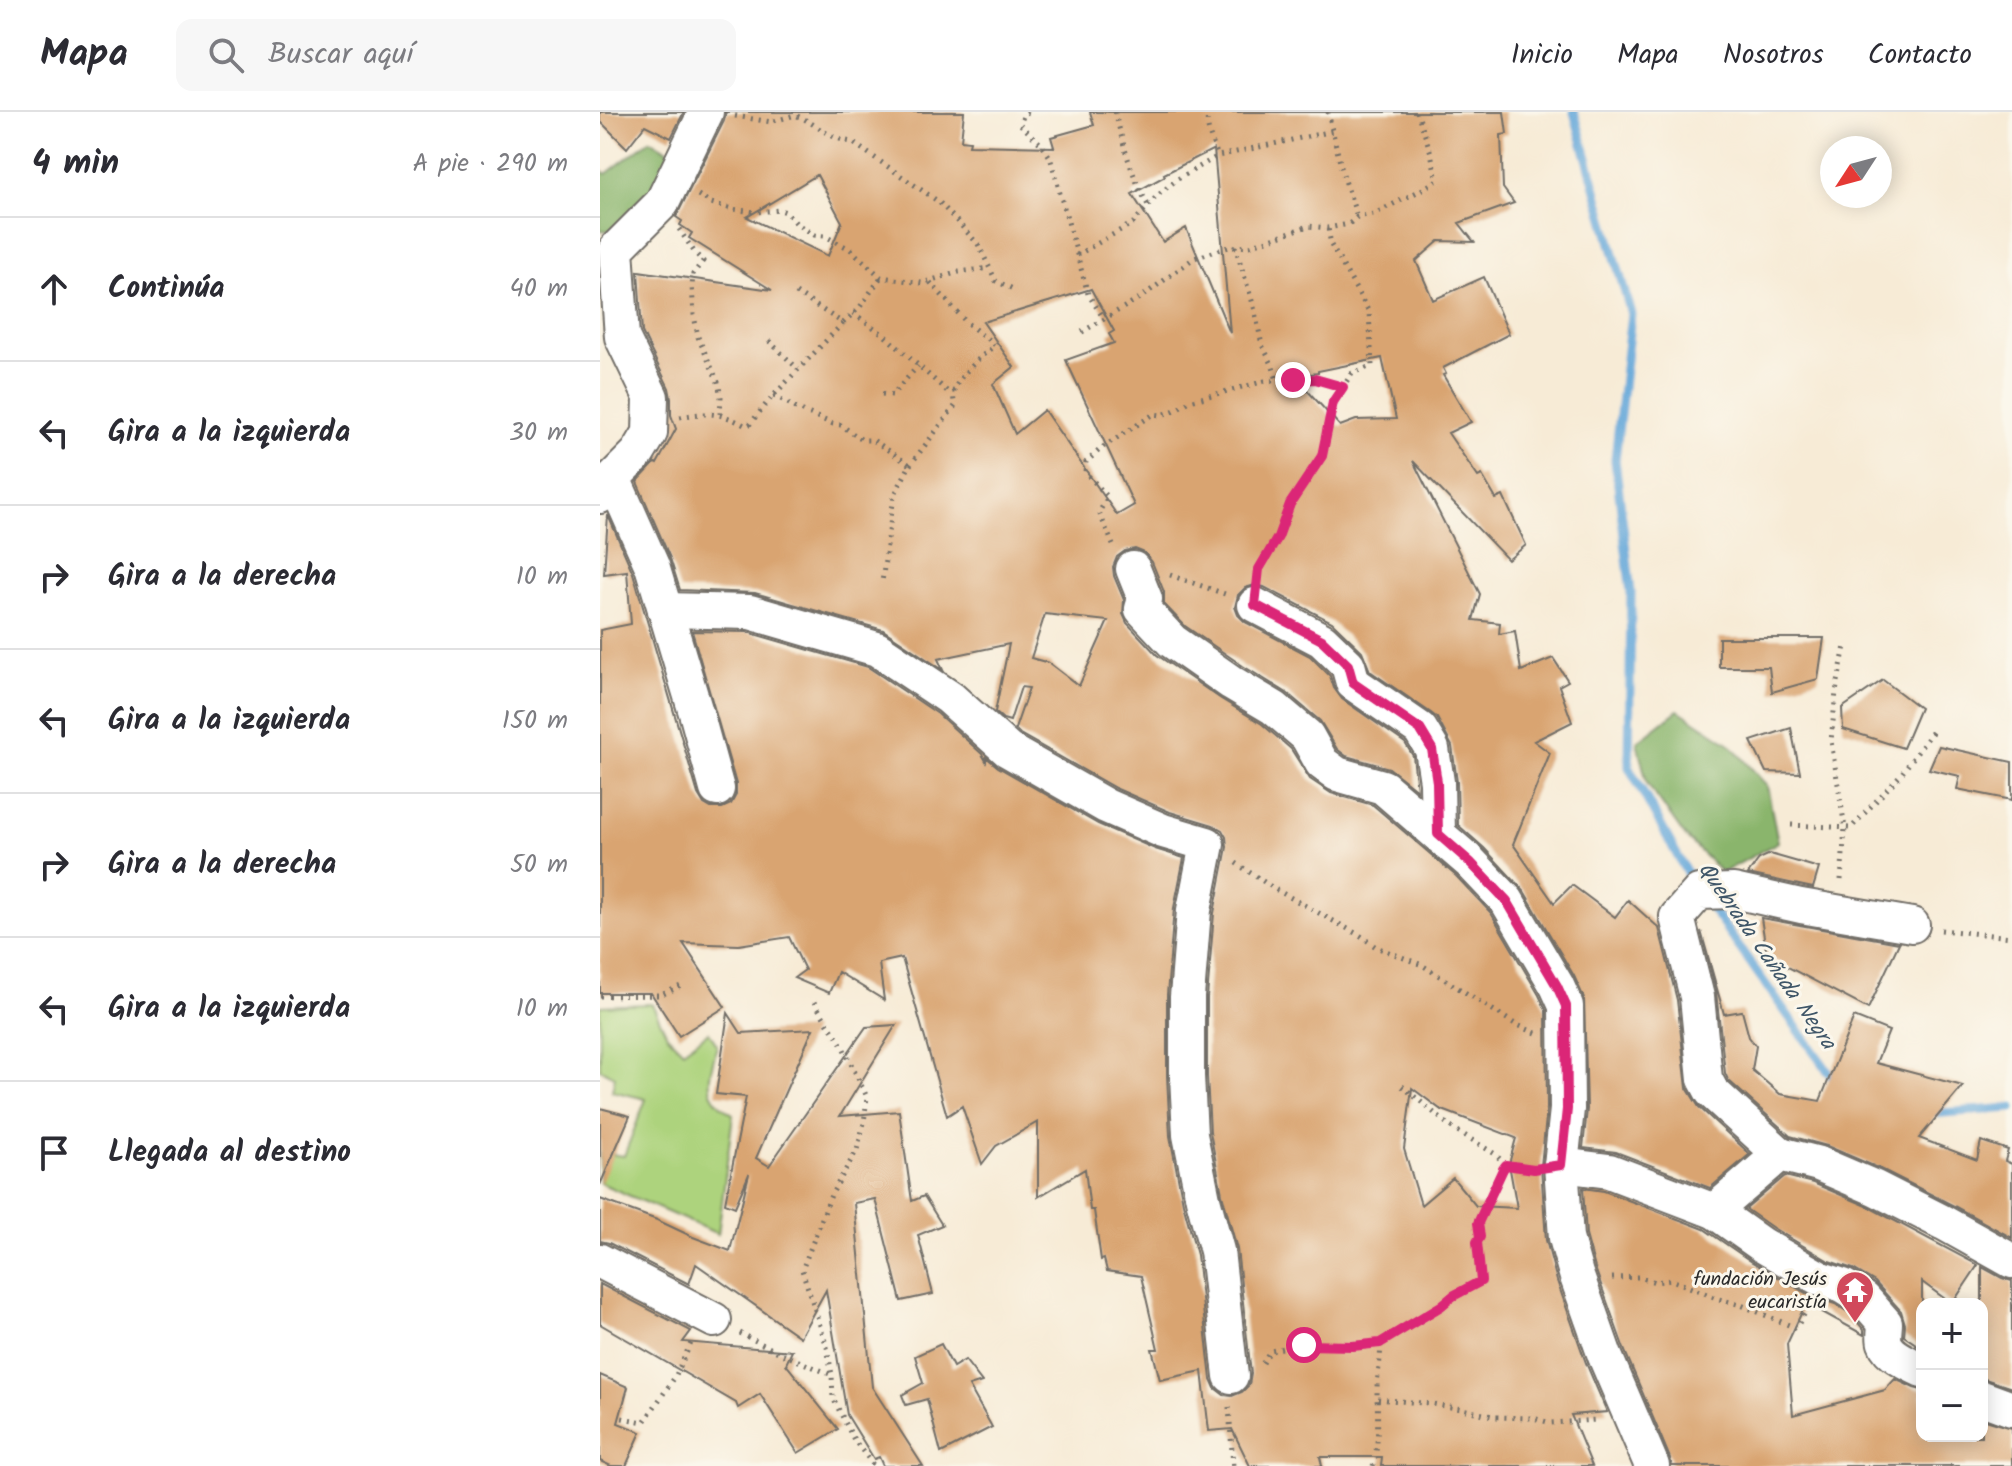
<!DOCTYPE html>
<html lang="es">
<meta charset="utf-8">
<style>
:root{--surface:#fff;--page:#f7f7f7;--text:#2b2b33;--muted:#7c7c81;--line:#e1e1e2}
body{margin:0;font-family:Kalam,sans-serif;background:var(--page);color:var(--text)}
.controls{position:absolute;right:24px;bottom:24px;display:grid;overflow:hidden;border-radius:16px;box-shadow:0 4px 20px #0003}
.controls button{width:72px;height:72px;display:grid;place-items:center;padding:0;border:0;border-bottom:2px solid var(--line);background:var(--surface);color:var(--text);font:40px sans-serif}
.compass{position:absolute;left:1220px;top:24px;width:72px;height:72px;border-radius:50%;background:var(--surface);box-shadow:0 4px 20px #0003;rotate:234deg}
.stop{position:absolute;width:24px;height:24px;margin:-18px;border:6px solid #db2777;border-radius:50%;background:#fff}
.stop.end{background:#db2777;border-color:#fff;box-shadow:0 2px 8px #0008}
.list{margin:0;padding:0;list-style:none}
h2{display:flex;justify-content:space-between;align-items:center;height:104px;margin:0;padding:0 32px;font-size:34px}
h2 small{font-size:26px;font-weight:400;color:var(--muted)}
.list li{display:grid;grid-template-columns:52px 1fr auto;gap:24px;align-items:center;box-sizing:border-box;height:144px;padding:0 32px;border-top:2px solid var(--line)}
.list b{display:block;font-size:30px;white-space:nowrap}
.list em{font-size:26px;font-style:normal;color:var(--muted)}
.icon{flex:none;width:44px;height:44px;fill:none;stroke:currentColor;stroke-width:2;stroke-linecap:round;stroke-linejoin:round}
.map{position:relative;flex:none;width:1412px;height:1354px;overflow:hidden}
header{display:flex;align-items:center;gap:48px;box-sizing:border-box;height:112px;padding:0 40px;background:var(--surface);border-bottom:2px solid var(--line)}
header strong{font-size:38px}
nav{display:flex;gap:44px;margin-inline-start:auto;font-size:28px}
.search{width:560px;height:72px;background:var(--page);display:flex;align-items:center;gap:20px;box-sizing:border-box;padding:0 28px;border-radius:16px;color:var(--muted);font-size:30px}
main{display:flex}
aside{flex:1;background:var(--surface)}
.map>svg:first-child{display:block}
.green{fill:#add37d;stroke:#6c7f54;stroke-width:2}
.forest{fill:#8ab56c;stroke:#5a704c;stroke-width:2}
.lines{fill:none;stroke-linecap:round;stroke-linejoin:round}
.stream{stroke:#65a7d9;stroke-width:9}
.building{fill:#d9a471;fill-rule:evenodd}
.minor-casing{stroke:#726e67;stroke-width:38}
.path{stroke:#726e67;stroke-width:5;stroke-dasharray:2 6;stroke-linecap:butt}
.minor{stroke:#fff;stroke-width:34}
.route{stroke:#db2777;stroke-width:10}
.labels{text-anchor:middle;stroke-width:6;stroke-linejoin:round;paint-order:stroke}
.poi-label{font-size:20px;fill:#2b2b2b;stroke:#fbf7ec;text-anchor:end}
.water-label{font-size:22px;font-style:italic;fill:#3f5668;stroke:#fbf7ec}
</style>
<header>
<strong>Mapa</strong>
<div class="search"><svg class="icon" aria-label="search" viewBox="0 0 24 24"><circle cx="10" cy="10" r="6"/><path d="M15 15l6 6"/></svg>Buscar aquí</div>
<nav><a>Inicio</a><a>Mapa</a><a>Nosotros</a><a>Contacto</a></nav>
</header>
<main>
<aside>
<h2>4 min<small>A pie · 290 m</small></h2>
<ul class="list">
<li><svg class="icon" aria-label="ahead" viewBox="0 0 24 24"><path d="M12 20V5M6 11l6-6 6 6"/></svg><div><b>Continúa</b></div><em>40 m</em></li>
<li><svg class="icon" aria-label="left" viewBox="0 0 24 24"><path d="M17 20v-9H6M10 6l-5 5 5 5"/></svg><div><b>Gira a la izquierda</b></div><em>30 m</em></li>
<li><svg class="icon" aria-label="right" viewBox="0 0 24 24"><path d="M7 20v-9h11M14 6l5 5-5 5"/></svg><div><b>Gira a la derecha</b></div><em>10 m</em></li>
<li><svg class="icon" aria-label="left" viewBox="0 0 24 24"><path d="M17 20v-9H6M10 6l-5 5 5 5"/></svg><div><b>Gira a la izquierda</b></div><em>150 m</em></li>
<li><svg class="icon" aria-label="right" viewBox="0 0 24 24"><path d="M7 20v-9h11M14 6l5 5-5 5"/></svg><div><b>Gira a la derecha</b></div><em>50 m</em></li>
<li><svg class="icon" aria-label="left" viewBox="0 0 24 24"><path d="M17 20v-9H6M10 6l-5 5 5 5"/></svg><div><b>Gira a la izquierda</b></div><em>10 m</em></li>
<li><svg class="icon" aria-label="arrive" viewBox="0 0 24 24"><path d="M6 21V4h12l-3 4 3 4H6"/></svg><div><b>Llegada al destino</b></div></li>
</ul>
</aside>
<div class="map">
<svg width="1412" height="1354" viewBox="0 0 1412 1354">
<rect width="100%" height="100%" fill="#fbf7ec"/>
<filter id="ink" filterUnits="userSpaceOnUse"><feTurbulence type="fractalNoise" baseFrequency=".0125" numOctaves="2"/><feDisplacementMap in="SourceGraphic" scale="16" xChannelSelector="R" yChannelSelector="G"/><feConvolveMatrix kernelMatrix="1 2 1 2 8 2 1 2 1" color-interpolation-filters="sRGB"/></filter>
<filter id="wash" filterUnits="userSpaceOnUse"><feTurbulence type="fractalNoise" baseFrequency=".006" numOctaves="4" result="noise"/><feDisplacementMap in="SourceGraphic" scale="32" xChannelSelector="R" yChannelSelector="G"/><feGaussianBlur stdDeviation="1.8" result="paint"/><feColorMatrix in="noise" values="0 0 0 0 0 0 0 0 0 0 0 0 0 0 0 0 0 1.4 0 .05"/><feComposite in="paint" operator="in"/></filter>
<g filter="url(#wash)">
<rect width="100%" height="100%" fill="#f7ebd6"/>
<!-- green -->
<path class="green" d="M52,892L67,923L83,939L109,920L117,933C110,966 99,982 133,1002L118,1122L0,1071V1041L24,1044L46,987L12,979L15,964L0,957V894Z"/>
<!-- forest -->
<g class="forest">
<path d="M50,28L72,40L55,76L35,102L8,119L0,118V57L6,62Z"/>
<path d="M1078,598L1130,632L1167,674L1178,730L1122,761L1084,723L1047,671L1037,630Z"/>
</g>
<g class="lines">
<!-- stream -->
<g class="stream">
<path d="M974,0L1031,202L1015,348L1031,480L1029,655L1094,774"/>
<path d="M1106,789L1235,969L1239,970"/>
<path d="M1328,1002L1412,996"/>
</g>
</g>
<g id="blocks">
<!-- building -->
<g class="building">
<path d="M0,0H84L71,26L45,13L27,36L0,9Z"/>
<path d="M126,0H364L361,28L370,29L369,33L454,35L451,25L494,13L490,0H904L907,22L901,23L903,76L914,91L859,111L874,130L839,129L816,149L833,188L884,165L909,222L843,256L846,262L843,263L871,310L848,321L878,365L882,363L896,387L903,384L926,433L908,448L813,349L880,482L873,508L900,511L899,522L915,519L921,559L953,546L968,569L959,574L972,610L934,629L950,641L913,732L954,791L972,773L1015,805L1028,788L1059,816L1077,888L1087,976L1099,995L1150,1042L1110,1076L1016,1040L983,1036L987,997L984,886L974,864L924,779L884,736L858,713L857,670L852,634L837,606L831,601L770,559L762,539L732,510L664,475L655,473L645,476L638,483L635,495L638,503L645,510L710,544L730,564L734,576L742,587L805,631L813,644L817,678L789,656L746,644L737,637L720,609L687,581L643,554L585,514L564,492V480L552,450L545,441L535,437L525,439L517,445L513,455L514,464L524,488L523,502L527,511L557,543L621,587L662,612L691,637L710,667L731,681L773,693L856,764L891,801L939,883L946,898L947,996L941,1054L946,1128L957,1169L986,1251L1007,1300L971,1303L992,1354H781L782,1345H720L722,1354H650L632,1317L609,1319L602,1259L560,1268L552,1237H558L541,1164L507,1159L504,1147L501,1148L494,1098H490L485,1057L438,1085V1010L396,1034L382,1052L362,994L347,1004L302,846L279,851L284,888L238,860L229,881L194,866L205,858L189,825L139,833L83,831L125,895L79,924L51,881H0V518L31,512L27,459L4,462L8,403L33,461L98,682L104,692L111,696H122L131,692L136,683V672L92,519L147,520L268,555L338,602L382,642L386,649V645L398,655L498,712L555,737L584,746L574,796L567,883V964L570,1024L583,1091L597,1143L611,1267L615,1276L624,1283L632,1284L642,1280L649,1273L651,1262L637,1137L622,1082L610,1020L607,964V886L614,801L627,735L626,725L622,718L613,713L570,700L515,676L420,622L415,617L429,576L421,575L410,609L403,607L395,600L409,532L338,547L343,558L283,518L155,481L80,478L70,446L37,370L55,351L57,352L76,317L71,303V286L69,276L42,220L38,159L172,178L89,126L92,121L80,113L82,109L76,105L124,9ZM614,37L617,71L630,221L586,116L563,130L532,82L565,64L564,62ZM217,63L242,110L228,144L147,105ZM491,177L514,219L509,222L514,231L466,248L534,393L517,403L444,298L415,322L393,272L414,255L383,210ZM782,246L796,307L756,308L740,314L694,264L718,261V259ZM445,502L508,509L479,574L449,551L431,546ZM812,976L840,997L916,1026L909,1052L917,1096L876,1094L853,1066L821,1093L804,1037Z"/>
<path d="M1119,526H1224L1218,567L1172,580L1169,555H1119Z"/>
<path d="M1283,568L1320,596L1303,636L1243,617L1242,596Z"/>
<path d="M1191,616L1200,661L1166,660L1151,629Z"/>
<path d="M1339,634L1412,650V688L1357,677L1360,664L1329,657Z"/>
<path d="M1170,742L1219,756L1213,776L1148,762L1159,747Z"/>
<path d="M1161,806L1299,831L1268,897L1167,844Z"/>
<path d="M1101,819L1124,902L1142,899L1149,925L1156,934L1152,958L1180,982L1220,989L1254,905L1289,919L1276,951L1363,974L1319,1026L1377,1048L1381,1029L1408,1038L1405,1049L1412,1052V1126L1354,1094L1283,1058L1227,1034L1190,1024L1128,968L1125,961L1116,880Z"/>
<path d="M128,901L141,921L213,917L156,1046L169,1054L266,915L296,913L240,1004L299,999L312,1089L324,1084L342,1113L318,1123L333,1182L301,1189L275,1087L254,1091L272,1275L323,1354H283L279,1345L274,1347L247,1303L226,1178L200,1225L96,1152L89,1172L9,1131L0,1129V1087L57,1108L93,1125L130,1139L149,1062L135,1095L125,1091L146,985L116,982Z"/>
<path d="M0,996L30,1004L0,1073Z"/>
<path d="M1185,1064L1213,1071L1267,1094L1378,1153L1352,1192L1322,1170V1236L1304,1224L1305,1212L1301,1199L1275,1170L1253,1157L1229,1149L1173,1116L1146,1097Z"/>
<path d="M983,1076L1004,1079L1104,1117L1152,1150L1211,1184L1235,1192L1251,1202L1264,1218V1223L1206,1191L1187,1232L1193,1303L1285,1278L1295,1267L1314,1276L1322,1278V1324H1382V1307L1412,1316V1354H1072L1070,1346L1024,1237L995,1156L986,1123Z"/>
<path d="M1382,1155L1402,1166L1412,1169V1276L1382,1266Z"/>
<path d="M0,1172L91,1219L83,1230L192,1239L186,1252L238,1317L198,1341L160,1282L138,1296L136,1291L0,1212Z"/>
<path d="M341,1232L353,1255L365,1248L382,1270L369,1274L392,1315L341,1341L327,1287L306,1293L302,1283L323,1271L315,1244Z"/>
<path d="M0,1263L28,1275L18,1311L41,1320L26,1354H11L0,1349Z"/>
</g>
</g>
</g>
<g filter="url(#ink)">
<use href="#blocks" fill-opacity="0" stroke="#726e67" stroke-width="2"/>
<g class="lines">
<!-- minor casing -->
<g class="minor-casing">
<g id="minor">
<path d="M13,366L52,454L97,604L117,677"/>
<path d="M0,384L13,366L38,341L50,321L51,285L22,225L16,137L62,91L106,0"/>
<path d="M533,457L545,487L542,497L572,529L632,571L674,596L707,624L722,651L737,662L783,675L870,750L907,789L921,813L957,874L966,894L967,997L961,1053L966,1126L976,1162L1005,1244L1052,1354"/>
<path d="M655,493L722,528L748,553L753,571L820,617L832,637L837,670L838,722"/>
<path d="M65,498L150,500L277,537L350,586L408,638L506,694L563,719L607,732L594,798L587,885V964L590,1023L603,1087L617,1139L631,1264"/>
<path d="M1180,1042L1112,980L1105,967L1097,885L1077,805L1099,780L1134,779L1201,794L1312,813"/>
<path d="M961,1053L1009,1059L1114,1099L1162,1133L1221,1167L1243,1174L1264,1187L1285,1211C1285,1217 1283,1226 1285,1231C1289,1243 1311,1253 1322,1258"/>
<path d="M1114,1099L1180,1042L1219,1052L1275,1076L1344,1111L1412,1149"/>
<path d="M0,1149L114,1208"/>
<path d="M1382,1286L1412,1297"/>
</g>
</g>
<!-- path -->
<g class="path">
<path d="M428,0L424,2L420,12L442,33L450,45L488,182L504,207"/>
<path d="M515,0C523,32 532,65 548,93"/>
<path d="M608,0C605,16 612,29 618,44"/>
<path d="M728,0L742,59L757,105"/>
<path d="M135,4L171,10L195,3C218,12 226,26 252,30L339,90L378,132L396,169L415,178"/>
<path d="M98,83L111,91L132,97L155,100L180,98L186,100L196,111L214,123L225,124L250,137L281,165L322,171L359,160L389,156"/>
<path d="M79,117L95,141L103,149L93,162L92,175L94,203L98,225L118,270L121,285L120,302"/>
<path d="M635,134L654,195L662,233L672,252L677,268"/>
<path d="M477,143L533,111L556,85L576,68L618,44L733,19"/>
<path d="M196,181L243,211L260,195L281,165"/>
<path d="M253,201L283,222L348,280L354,279"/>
<path d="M482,220L543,184L594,146L629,135L650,134L708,114L728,116L749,112L757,105L774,102L821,78L837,68L831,41L817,0"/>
<path d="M169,229L198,257"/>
<path d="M282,282L292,283L318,254"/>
<path d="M174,283L196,296L233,312L241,313L262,328H273L310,353L294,384L282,470"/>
<path d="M80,305C107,300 121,300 146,314L150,312L171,286L243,211"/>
<path d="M310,353L355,294C354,290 353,285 354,280C357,264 383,243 395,233L367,211L329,169"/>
<path d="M513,433L499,400L508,385L485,360L486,350L503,335L554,302L562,303L573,299L590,289L665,269L715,267L743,275"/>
<path d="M570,463L625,482"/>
<path d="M658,463L659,457L678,425L690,392L722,344L733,290L752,261L772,254L769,200L731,133L728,116"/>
<path d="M1191,713L1251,716L1302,661L1333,619"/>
<path d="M636,751L673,776L761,824L776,835L822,853L915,912L936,921"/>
<path d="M1241,768L1245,716L1231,629L1236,580L1245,534"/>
<path d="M1341,818L1412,825"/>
<path d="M0,884L61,883L83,873"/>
<path d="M214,890L242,933L267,985L264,1011L257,1038L231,1083L202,1158L227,1235L232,1263"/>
<path d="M802,974L851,1015L895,1042L906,1053L929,1056"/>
<path d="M1012,1166L1039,1165L1055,1170L1072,1168L1119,1187L1141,1193L1196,1216L1208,1196"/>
<path d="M140,1221L182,1242L232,1263L233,1286L254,1328L274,1354"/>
<path d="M663,1251L669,1240C699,1229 724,1234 754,1234C763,1234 771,1232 780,1231"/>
<path d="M778,1287L833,1292L862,1297L896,1305L933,1306L951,1311L997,1308"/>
<path d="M629,1295L633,1354"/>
<path d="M22,1306L44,1310L75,1265L92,1229"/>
<path d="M773,1354C780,1329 777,1302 777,1277C777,1261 782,1246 780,1231L841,1194L853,1184L881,1169L877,1130L880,1125L878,1111L906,1053"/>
<path d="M1350,1354H1351"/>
</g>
<!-- minor -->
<use href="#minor" class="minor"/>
</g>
</g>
<g class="lines" filter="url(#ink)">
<!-- route -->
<path class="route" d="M693,268L715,267L743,275L733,290L722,344L690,392L678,425L659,457L655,493L722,528L748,553L753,571L820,617L832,637L837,670L838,722L870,750L907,789L957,874L966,894L967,997L961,1053L934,1057L906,1053L903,1057L878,1111L880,1125L877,1130L881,1169L853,1184L841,1194L780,1231L753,1234L704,1233"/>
</g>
<!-- icons -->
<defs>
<g id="temple-pin" transform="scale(2)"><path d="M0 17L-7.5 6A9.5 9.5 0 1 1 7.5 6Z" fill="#d1495b" stroke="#fbf7ec"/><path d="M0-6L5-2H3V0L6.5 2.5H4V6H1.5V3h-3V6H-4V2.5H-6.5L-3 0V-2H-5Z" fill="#fff"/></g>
</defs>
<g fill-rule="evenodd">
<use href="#temple-pin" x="1255" y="1178"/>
</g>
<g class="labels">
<!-- poi labels -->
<g class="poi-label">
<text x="1227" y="1173">fundación Jesús<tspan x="1227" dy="23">eucaristía</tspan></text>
</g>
<!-- water labels -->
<g class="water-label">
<text transform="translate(1168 843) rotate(55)" y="8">Quebrada Cañada Negra</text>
</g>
</g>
</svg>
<div class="controls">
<button>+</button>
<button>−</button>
</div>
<svg class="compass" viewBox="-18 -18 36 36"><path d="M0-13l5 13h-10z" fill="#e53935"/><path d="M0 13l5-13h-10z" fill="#7c7c81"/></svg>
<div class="stop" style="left:704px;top:1233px"></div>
<div class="stop end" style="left:693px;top:268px"></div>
</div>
</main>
